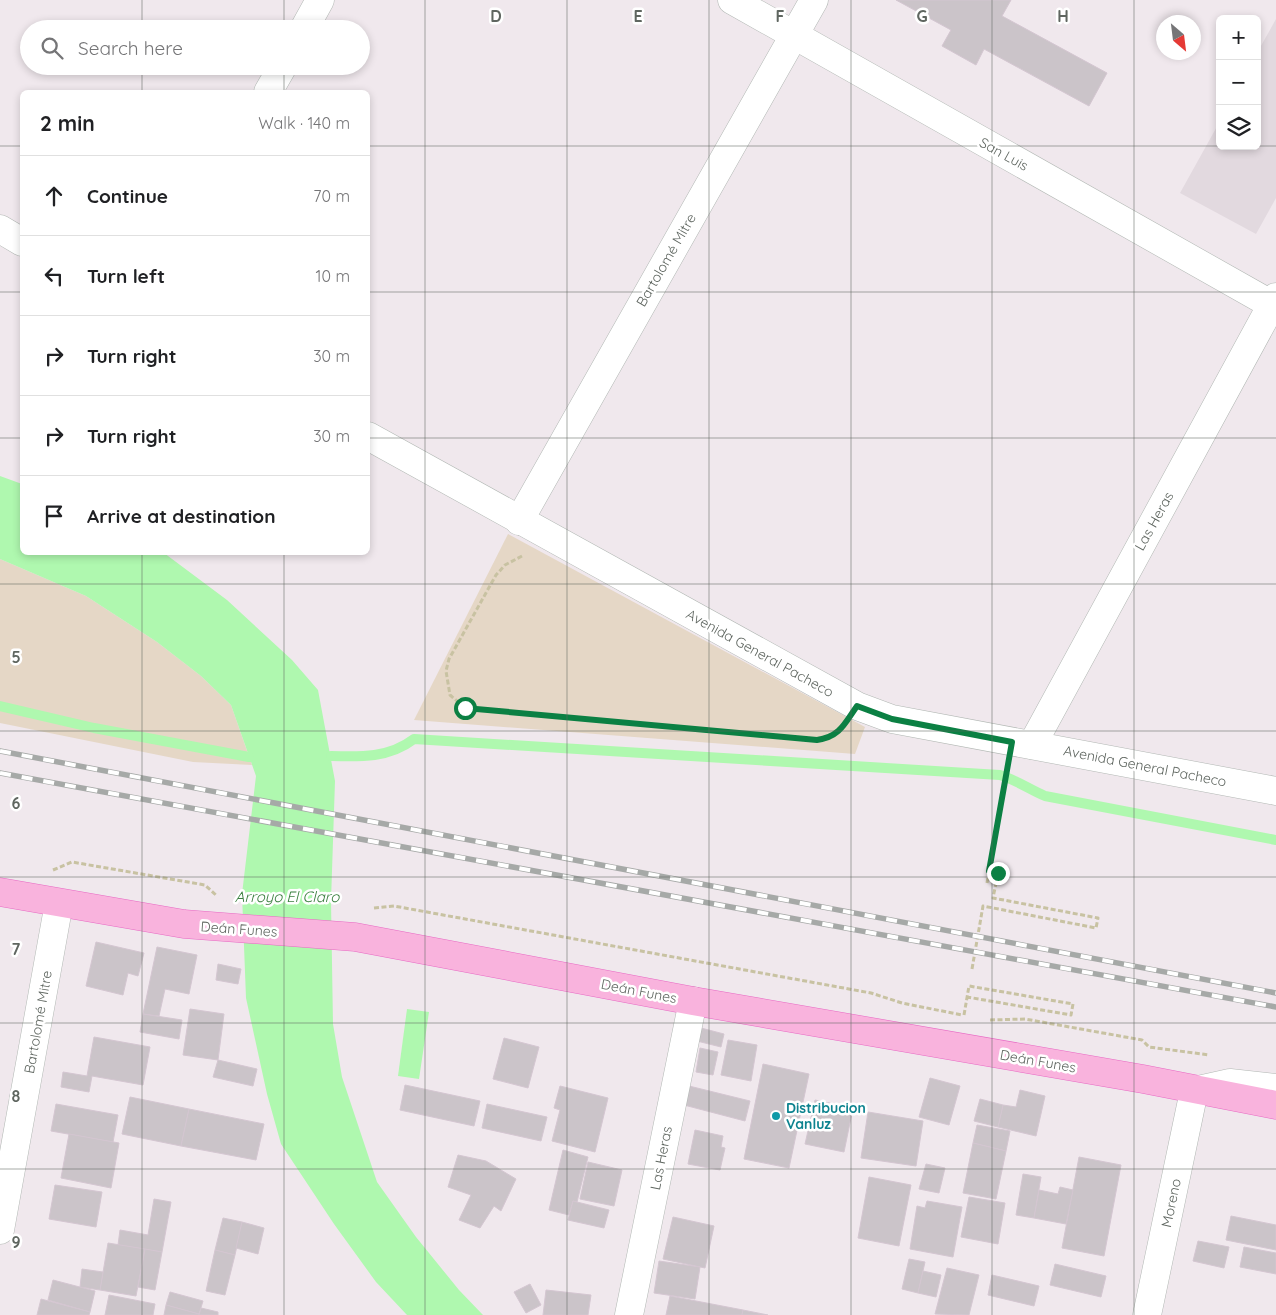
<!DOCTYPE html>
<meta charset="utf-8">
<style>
:root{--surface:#fff;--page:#f6f6f6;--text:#202124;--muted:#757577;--line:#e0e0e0}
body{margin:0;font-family:Quicksand,sans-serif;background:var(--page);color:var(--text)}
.controls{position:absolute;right:15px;top:15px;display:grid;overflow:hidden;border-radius:8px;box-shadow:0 2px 8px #0003}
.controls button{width:45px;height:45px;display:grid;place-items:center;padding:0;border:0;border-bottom:1px solid var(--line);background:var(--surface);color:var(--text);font:25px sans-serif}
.compass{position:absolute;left:1156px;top:15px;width:45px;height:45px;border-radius:50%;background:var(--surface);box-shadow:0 2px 8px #0003;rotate:152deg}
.stop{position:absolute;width:15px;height:15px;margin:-11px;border:4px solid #0b8043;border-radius:50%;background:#fff}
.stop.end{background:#0b8043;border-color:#fff;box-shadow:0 1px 5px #0008}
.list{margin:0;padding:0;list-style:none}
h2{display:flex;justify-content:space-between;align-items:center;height:65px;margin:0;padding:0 20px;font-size:21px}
h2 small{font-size:16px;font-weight:400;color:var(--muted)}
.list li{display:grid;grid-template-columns:32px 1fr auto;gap:15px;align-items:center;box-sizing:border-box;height:80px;padding:0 20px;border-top:1px solid var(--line)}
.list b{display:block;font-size:19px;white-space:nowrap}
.list em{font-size:16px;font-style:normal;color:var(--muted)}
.icon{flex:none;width:28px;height:28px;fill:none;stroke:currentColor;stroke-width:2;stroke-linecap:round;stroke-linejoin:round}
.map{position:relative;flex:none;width:1276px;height:1315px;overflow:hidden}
.search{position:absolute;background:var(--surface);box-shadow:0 2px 8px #0003;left:20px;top:20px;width:350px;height:55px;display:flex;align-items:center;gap:12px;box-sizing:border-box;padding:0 18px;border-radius:28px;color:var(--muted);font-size:19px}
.panel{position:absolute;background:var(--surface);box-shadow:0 2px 8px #0003;left:20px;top:90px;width:350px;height:465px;border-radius:8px}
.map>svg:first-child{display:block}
.education{fill:#e2d9df}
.green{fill:#e5d7c6}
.water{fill:#aff8af}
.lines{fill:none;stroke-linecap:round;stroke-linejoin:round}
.stream{stroke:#aff8af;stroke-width:10}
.building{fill:#cbc4c9;stroke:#d4c6d1}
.minor-casing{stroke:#b2b8b4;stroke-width:29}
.major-casing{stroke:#e76ac4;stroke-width:29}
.path{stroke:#c8c2a2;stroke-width:3;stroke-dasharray:5 2.5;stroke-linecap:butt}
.minor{stroke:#fff;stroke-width:28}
.major{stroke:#f9b3dd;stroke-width:28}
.rail-casing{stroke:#a6a9a7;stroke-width:5.5}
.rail{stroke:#fff;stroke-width:4;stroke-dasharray:11;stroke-linecap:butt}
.route{stroke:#0b8043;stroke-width:6}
.grid{fill:none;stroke:#5f6660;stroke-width:1;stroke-opacity:0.55}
.culture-dot{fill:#0f9aa8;stroke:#fff;stroke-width:2}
.labels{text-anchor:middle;stroke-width:5;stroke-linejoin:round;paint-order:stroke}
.street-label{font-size:14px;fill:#5f6660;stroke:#fff}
.culture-label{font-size:14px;font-weight:bold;fill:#0d838f;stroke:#fff;text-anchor:start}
.water-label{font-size:15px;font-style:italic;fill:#3b8040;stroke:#fff}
.grid-label{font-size:16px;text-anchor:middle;font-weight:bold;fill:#5f6660;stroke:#fff;stroke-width:5;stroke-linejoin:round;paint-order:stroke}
</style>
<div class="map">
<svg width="1276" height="1315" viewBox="0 0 1276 1315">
<rect width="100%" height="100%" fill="#f0e8ed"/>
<!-- education -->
<path class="education" d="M1276,19V198L1256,234L1180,193L1220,121V146H1257V53Z"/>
<!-- green -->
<g class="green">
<path d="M508,534L865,727L855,754L414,720Z"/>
<path d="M0,559L86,596L157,642L201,676L231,705L252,765L193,762L0,723Z"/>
</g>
<!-- water -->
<g class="water">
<path d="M0,476L22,484V552L164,553L227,600L292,660L318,690L335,781L331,901L333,1024L342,1077L377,1182L416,1237L459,1290L483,1315H407L376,1282L334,1224L281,1144L267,1094L246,998L242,894L256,776L231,705L201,676L157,642L86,596L0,559Z"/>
<path d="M407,1009L429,1012L419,1079L398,1076Z"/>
</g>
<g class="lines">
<!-- stream -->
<g class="stream">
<path d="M0,706L94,728L249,757"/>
<path d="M331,756C361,757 389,758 414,739L1000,775C1016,780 1029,789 1045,796L1276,840"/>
</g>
</g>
<!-- building -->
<g class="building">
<path d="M896,0H1011L1002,16L1107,73L1089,106L984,49L976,65L942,46L951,30Z"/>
<path d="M96,942L144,953L138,976L128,973L123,995L86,986Z"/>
<path d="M157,947L197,955L189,994L165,989L159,1016L143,1014Z"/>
<path d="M218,964L241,969L238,984L216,980Z"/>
<path d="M190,1009L224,1014L218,1060L183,1055Z"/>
<path d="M143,1014L182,1020L179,1039L140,1032Z"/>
<path d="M701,1028L724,1034L721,1047L697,1041Z"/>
<path d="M94,1037L150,1047L143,1085L92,1076L89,1092L61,1087L63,1072L87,1076Z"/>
<path d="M504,1038L539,1047L528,1088L493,1079Z"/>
<path d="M728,1040L757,1045L751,1081L721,1075Z"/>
<path d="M700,1048L718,1052L713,1075L696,1072Z"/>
<path d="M218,1060L257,1069L253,1086L213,1077Z"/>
<path d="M763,1064L809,1074L789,1168L744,1159Z"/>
<path d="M930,1078L960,1086L949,1125L919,1117Z"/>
<path d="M405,1085L480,1101L474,1126L400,1110Z"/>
<path d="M560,1086L608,1098L595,1152L552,1141L560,1110L554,1108Z"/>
<path d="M689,1086L750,1101L745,1121L684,1105Z"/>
<path d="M1020,1090L1045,1096L1036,1136L998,1127L1003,1105L1016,1107Z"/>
<path d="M130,1097L189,1109L181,1146L122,1134Z"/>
<path d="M980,1099L1003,1105L998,1127L974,1121Z"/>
<path d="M815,1100L853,1108L844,1152L805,1144Z"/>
<path d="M56,1104L118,1115L113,1142L51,1131Z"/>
<path d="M487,1104L547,1117L541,1141L482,1128Z"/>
<path d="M189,1109L264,1124L256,1160L181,1146Z"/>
<path d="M868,1112L923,1121L916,1166L861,1158Z"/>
<path d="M977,1125L1010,1131L1006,1151L973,1143Z"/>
<path d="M695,1130L723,1136L721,1147L725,1148L720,1170L688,1164Z"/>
<path d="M69,1134L119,1143L111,1188L61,1178Z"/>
<path d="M973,1143L1006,1151L996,1199L963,1193Z"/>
<path d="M563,1150L588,1157L577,1202L573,1201L569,1215L549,1210Z"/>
<path d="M458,1155L486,1161L516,1179L501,1211L494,1206L480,1228L459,1220L471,1195L448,1187Z"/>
<path d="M1079,1157L1121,1165L1104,1256L1062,1248Z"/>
<path d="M588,1162L622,1170L614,1206L580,1199Z"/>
<path d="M926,1164L945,1168L939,1193L919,1189Z"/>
<path d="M1023,1174L1041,1177L1034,1218L1016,1215Z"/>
<path d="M869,1177L911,1185L899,1246L858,1238Z"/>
<path d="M55,1185L102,1192L96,1227L49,1219Z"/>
<path d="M1060,1187L1073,1190L1066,1224L1034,1218L1039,1190L1058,1194Z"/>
<path d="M969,1197L1005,1203L998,1244L961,1237Z"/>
<path d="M154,1199L171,1202L162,1252L118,1245L120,1230L148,1235Z"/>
<path d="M573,1201L609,1210L604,1228L568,1220Z"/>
<path d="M927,1201L962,1207L953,1257L910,1249L917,1206L925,1208Z"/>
<path d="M1231,1216L1276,1225V1250L1226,1240Z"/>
<path d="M673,1217L714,1226L705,1268L663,1259Z"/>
<path d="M223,1218L242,1222L235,1255L215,1250Z"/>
<path d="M242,1222L264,1228L258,1254L236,1248Z"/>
<path d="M1198,1241L1229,1247L1224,1268L1193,1261Z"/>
<path d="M108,1243L145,1249L136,1296L100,1290Z"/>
<path d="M1244,1247L1276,1253V1274L1240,1267Z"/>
<path d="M145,1249L162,1252L155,1290L138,1287Z"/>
<path d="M215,1250L235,1255L225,1295L206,1291Z"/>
<path d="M909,1259L925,1262L918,1293L902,1289Z"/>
<path d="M659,1261L700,1267L695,1299L654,1293Z"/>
<path d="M1055,1264L1106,1276L1101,1297L1050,1285Z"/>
<path d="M947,1268L979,1275L969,1315L935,1314Z"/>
<path d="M82,1269L103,1272L100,1290L80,1287Z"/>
<path d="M923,1271L941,1275L936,1297L918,1293Z"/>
<path d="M992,1275L1039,1286L1034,1306L988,1295Z"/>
<path d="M53,1280L95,1291L90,1312L48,1300Z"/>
<path d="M530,1284L541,1305L526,1313L514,1292Z"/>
<path d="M546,1290L591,1295L588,1315H543Z"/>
<path d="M170,1292L203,1301L199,1314L166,1305Z"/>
<path d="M109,1295L155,1304L153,1315H105Z"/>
<path d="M670,1296L743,1310L742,1315H666Z"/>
<path d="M41,1299L90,1312L89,1315H37Z"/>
<path d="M166,1305L199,1314V1315H164Z"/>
<path d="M201,1308L218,1312V1315H199Z"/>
<path d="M743,1310L768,1315H742Z"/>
</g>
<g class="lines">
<!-- minor casing -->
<g class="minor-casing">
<g id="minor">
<path d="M732,0L1276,307"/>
<path d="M304,29L320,0"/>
<path d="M268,92L283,66"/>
<path d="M0,229L22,242"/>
<path d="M368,436L857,706L892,719L1276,791"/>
<path d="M519,521L814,0"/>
<path d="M1032,745L1276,297"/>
<path d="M0,1230L59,903"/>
<path d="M629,1315L693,1001"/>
<path d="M1147,1315L1194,1091L1230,1083L1276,1088"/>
</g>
</g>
<!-- major casing -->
<g class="major-casing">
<path id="major" d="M0,892L184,924L355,937L693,1001L1143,1079L1276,1105"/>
</g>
<!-- path -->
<g class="path">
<path d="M522,556L505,565L496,575L449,659L446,671L450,695L465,708L817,740L831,738L839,731"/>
<path d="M53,870L72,862L205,885L217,896"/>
<path d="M987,883L1007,772"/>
<path d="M374,908L394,906L871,993L902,1003L962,1015"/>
<path d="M972,969L983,906L1096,928L1098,918L993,898L998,873L989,871"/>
<path d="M964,1015L969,986L1073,1004L1071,1015L967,997"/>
<path d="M990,1020L1025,1019L1142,1040L1149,1047L1209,1055"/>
</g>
<!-- minor -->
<use href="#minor" class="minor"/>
<!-- major -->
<use href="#major" class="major"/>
<!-- rail casing -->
<g class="rail-casing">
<g id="rail">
<path d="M0,751L1276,993"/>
<path d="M0,773L1276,1007"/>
</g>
</g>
<!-- rail -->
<use href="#rail" class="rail"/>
</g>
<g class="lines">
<!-- route -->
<path class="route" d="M465,708L817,740C840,737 845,723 857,706L892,719L1012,742L989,871L998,873"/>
</g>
<!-- grid -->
<path class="grid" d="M142,0V29M284,0V29M425,0V1315M567,0V1315M709,0V1315M851,0V1315M992,0V1315M1134,0V1315M142,66V92M284,66V92M0,146H22M368,146H1220M1257,146H1276M0,292H22M368,292H1276M0,438H22M368,438H1276M142,552V1315M284,552V1315M0,584H1276M0,731H1276M0,877H1276M0,1023H1276M0,1169H1276"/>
<!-- markers -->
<circle class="culture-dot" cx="776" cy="1116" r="5"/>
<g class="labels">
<!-- street labels -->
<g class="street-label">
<text transform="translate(1004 154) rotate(29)" y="5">San Luis</text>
<text transform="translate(666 260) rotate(-60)" y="5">Bartolomé Mitre</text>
<text transform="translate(1154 521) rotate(-61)" y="5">Las Heras</text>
<text transform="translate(760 653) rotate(29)" y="5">Avenida General Pacheco</text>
<text transform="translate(1145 766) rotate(11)" y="5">Avenida General Pacheco</text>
<text transform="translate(239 929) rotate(4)" y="5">Deán Funes</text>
<text transform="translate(639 991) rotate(11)" y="5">Deán Funes</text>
<text transform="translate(38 1022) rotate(-80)" y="5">Bartolomé Mitre</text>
<text transform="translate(1038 1061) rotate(10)" y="5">Deán Funes</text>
<text transform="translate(661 1158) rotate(-79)" y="5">Las Heras</text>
<text transform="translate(1171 1203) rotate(-78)" y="5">Moreno</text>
</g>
<!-- culture labels -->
<g class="culture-label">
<text x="786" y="1113">Distribucion<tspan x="786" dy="16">Vanluz</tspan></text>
</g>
<!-- water labels -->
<g class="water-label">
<text x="287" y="902">Arroyo El Claro</text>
</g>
</g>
<g class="grid-label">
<text x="496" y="22">D</text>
<text x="638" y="22">E</text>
<text x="780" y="22">F</text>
<text x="922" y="22">G</text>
<text x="1063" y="22">H</text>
<text x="16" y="663">5</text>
<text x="16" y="809">6</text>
<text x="16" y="955">7</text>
<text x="16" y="1102">8</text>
<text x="16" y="1248">9</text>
</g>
</svg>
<div class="controls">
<button>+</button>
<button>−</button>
<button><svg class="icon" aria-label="layers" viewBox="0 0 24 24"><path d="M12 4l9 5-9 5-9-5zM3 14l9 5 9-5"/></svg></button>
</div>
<svg class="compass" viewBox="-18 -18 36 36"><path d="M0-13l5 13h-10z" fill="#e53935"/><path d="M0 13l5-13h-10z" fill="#757577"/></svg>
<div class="stop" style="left:465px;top:708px"></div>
<div class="stop end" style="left:998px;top:873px"></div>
<div class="search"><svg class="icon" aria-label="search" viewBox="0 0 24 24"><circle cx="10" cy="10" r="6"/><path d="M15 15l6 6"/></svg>Search here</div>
<section class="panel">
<h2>2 min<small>Walk · 140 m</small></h2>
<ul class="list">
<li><svg class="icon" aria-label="ahead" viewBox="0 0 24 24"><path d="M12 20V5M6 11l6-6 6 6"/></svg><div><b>Continue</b></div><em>70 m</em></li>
<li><svg class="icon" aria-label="left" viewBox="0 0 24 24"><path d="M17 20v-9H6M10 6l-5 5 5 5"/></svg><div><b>Turn left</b></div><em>10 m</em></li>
<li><svg class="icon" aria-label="right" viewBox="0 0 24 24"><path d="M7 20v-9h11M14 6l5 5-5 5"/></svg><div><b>Turn right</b></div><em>30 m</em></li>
<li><svg class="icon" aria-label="right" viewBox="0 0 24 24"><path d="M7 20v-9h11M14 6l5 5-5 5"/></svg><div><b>Turn right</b></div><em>30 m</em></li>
<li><svg class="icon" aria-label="arrive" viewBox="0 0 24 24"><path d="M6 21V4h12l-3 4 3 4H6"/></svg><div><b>Arrive at destination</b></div></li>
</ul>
</section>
</div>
